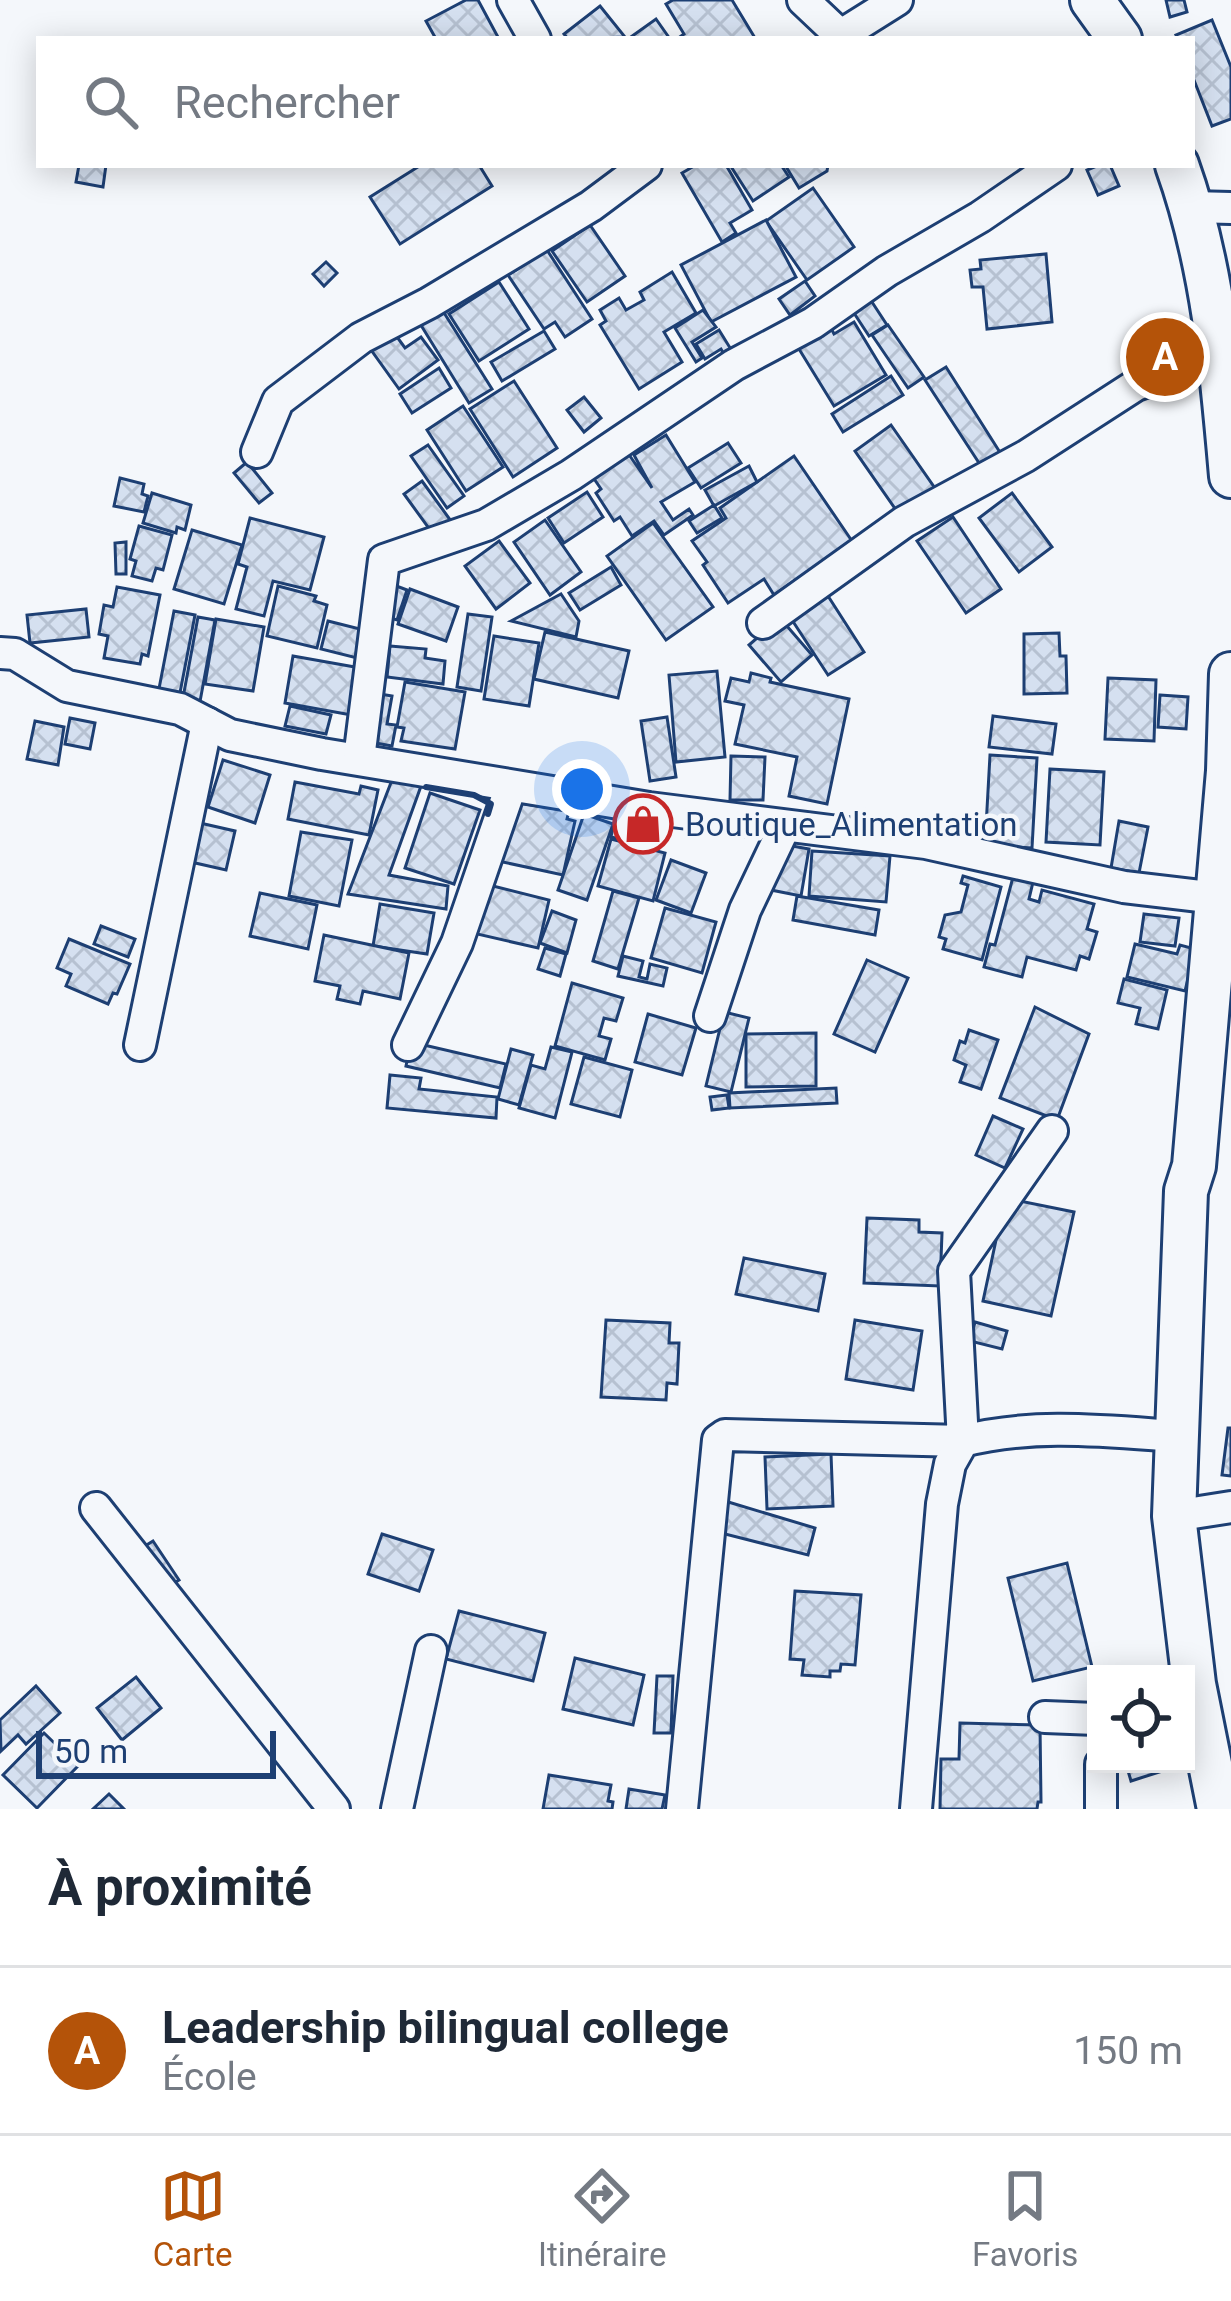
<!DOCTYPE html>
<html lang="fr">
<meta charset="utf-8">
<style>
:root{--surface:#fff;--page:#f2f2f3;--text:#1f2937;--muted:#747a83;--line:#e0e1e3;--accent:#b45309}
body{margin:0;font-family:Roboto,sans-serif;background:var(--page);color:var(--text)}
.controls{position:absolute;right:36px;bottom:36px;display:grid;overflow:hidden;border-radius:0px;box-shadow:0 6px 30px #0003}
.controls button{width:108px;height:108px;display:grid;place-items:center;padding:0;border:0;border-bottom:3px solid var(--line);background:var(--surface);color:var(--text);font:60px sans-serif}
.scale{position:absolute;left:36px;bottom:30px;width:240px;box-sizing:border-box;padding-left:12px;border:6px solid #1d3f73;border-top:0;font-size:33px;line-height:42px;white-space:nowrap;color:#1d3f73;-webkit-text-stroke:9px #f4f7fb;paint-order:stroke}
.you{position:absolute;left:582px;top:789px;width:42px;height:42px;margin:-30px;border:9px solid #fff;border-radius:50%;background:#1a73e8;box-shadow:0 0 0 18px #1a73e833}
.badge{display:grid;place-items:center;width:78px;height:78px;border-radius:50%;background:var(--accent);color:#fff;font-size:39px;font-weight:700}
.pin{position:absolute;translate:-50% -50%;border:6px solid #fff;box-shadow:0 3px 12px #0006}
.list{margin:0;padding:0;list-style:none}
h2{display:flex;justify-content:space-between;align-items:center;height:156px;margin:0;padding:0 48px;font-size:51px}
h2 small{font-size:39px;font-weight:400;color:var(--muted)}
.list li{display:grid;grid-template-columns:78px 1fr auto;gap:36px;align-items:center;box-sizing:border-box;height:168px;padding:0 48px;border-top:3px solid var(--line)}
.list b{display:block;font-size:45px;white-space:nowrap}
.list p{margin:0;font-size:39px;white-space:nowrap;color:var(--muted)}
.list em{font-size:39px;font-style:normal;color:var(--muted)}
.icon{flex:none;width:66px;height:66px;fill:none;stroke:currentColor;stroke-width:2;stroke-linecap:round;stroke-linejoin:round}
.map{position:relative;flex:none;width:1231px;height:1809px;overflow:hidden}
.search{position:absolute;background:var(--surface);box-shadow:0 6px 30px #0003;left:36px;right:36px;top:36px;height:132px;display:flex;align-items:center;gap:30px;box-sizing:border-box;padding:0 42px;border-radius:0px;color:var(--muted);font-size:45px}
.sheet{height:324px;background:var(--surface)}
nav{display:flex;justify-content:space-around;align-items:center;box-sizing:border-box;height:168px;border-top:3px solid var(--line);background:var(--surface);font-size:33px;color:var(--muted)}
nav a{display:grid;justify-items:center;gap:6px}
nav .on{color:var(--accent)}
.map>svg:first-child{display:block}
.building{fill:url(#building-cross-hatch);stroke:#1d3f73;stroke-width:3}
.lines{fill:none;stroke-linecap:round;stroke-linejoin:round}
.street-casing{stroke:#1d3f73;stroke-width:36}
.secondary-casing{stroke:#1d3f73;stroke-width:48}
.street{stroke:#f4f7fb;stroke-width:30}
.secondary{stroke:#f4f7fb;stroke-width:42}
.wall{stroke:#1d3f73;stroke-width:6}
.labels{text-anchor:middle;stroke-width:9;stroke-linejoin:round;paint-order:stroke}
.poi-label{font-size:33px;fill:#1d3f73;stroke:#f4f7fb;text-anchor:start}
</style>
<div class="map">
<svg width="1231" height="1809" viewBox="0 0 1231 1809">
<defs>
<pattern id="building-cross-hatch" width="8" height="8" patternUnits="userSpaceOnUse" patternTransform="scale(3)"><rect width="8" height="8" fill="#d5e0f0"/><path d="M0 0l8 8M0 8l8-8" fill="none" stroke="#b6c1d1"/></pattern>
</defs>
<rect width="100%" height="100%" fill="#f4f7fb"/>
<!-- building -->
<g class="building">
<path d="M466,0H478L499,39H436L426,21Z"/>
<path d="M673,0H732L755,38L677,39L684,34L666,4Z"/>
<path d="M1166,0H1184L1187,12L1170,17Z"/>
<path d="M600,6L625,37L568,39L564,34Z"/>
<path d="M656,19L670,39H628Z"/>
<path d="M1212,20L1231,67V119L1212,126L1192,75V39H1178L1176,35Z"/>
<path d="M79,165H106L103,187L76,182Z"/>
<path d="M421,165H479L492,186L400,244L370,197Z"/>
<path d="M696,165H726L752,210L730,223L736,233L722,242L682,173Z"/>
<path d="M730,165H781L789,177L753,201Z"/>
<path d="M785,165H828L827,171L799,188Z"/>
<path d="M1099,165H1110L1119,186L1098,195L1087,170Z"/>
<path d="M813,188L854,247L807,280L766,221Z"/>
<path d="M766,220L796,277L711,322L681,265Z"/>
<path d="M590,225L625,276L587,302L552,251Z"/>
<path d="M547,250L592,319L565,337L555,322L544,329L508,275Z"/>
<path d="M1046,254L1052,322L987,329L983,287H972L970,270L981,269L980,260Z"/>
<path d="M326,262L337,273L324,286L313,274Z"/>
<path d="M672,272L696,313L664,332L682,362L639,389L600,325L606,321L600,310L619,298L626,310L644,300L640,292Z"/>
<path d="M805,281L815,296L790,315L779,299Z"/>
<path d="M499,282L529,329L479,361L449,314Z"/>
<path d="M870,299L887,325L869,336L852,310Z"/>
<path d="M441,308L492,389L469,403L419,322Z"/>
<path d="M703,310L716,327L692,342L702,358L696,362L675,328Z"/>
<path d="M854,322L886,375L834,406L799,349L831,328L834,334Z"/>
<path d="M888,325L924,377L908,388L872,335Z"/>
<path d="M1165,329L1169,341L1152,348L1148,335Z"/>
<path d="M392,330L405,348L421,337L438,360L399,389L369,347Z"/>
<path d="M719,330L732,351L725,356L721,349L705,359L696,344Z"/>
<path d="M544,331L555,349L502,381L491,362Z"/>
<path d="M946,367L1001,454L981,466L925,380Z"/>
<path d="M439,368L451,388L412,413L400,394Z"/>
<path d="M891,376L903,395L843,432L832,414Z"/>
<path d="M514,381L557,448L513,477L470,409Z"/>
<path d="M584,397L601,418L584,432L567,410Z"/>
<path d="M463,406L503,467L466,491L427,430Z"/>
<path d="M891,425L939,494L903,520L855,451Z"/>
<path d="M666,435L695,482L661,502L673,520L689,509L693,515L664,535L654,521L632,536L620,517L614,521L596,493L601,489L588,470L623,446L652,488L634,455Z"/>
<path d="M728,443L741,463L701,488L688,468Z"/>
<path d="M428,445L464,496L447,508L411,456Z"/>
<path d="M794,456L852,541L774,595L764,579L728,603L703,565L707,562L692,541L726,518L720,508Z"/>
<path d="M247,462L272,493L259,503L234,473Z"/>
<path d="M749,466L757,482L714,506L705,490Z"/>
<path d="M120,478L144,484L142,494L148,496L144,512L114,506Z"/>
<path d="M422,481L451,521L433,534L404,494Z"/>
<path d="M587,492L603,517L564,543L548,518Z"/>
<path d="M152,493L191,505L185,530L177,527L176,533L143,523Z"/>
<path d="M1012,493L1052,547L1019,572L979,518Z"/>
<path d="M714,505L722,518L697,533L689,521Z"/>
<path d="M953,517L1001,589L966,613L917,541Z"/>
<path d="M250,518L324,537L310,590L273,581L264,616L236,609L247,567L238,564Z"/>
<path d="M545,520L581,572L550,595L514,542Z"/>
<path d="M653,523L713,607L666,640L607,556Z"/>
<path d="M139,526L172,535L163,570L156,568L152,581L132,576L136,561L130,559Z"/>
<path d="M192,530L242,545L224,604L174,589Z"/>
<path d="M499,541L530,583L496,609L465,566Z"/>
<path d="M126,542V574H116L115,543Z"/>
<path d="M611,567L621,585L580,610L569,593Z"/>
<path d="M391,584L407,590L397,620L380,615Z"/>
<path d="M278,586L316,596L314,601L327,605L317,648L267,636Z"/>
<path d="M117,587L160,595L148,656L142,654L140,664L104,658L108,636L99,634L104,605L113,607Z"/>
<path d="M410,589L458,607L446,641L398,624Z"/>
<path d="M561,594L579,621L576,637L511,621Z"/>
<path d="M828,596L864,652L828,675L792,620Z"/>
<path d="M86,609L89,637L30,643L27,615Z"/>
<path d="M174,611L195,615L178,703L157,699Z"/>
<path d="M468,614L492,617L481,691L457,687Z"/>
<path d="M198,617L215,620L199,707L182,703Z"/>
<path d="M780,618L812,655L781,682L749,645Z"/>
<path d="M216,619L264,627L253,691L205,684Z"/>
<path d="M328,621L372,632L365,660L321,649Z"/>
<path d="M545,632L629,651L618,698L534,679Z"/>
<path d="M1059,633L1060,656H1066L1067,693L1024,694V634Z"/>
<path d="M494,636L539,643L529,706L484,699Z"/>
<path d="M390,646L426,649L425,658L445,661L443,684L387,677Z"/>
<path d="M293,656L366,669L357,716L285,703Z"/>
<path d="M717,671L725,757L676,762L669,675Z"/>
<path d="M751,673L771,678L770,682L849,699L827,804L789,796L797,757L735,744L744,705L725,701L731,678L749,682Z"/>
<path d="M1108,678L1156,680L1154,741L1105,739Z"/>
<path d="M405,682L465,692L455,749L401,741L404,728L397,727Z"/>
<path d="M374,693L392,696L387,724L396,725L392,746L365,741Z"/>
<path d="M1160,695L1188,697L1186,729L1158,727Z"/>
<path d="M290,706L331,715L326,734L285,726Z"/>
<path d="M993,716L1056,724L1052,754L989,747Z"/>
<path d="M667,717L676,777L650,781L641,721Z"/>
<path d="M70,718L95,723L90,749L65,744Z"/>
<path d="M35,721L64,727L58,765L27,759Z"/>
<path d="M990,755L1037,758L1032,848L985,845Z"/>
<path d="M731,756L765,757L763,800H730Z"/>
<path d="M223,760L270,775L255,823L208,807Z"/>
<path d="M1050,769L1104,772L1100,845L1046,842Z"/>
<path d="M392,780L421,786L389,875L448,886L446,909L348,894Z"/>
<path d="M295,782L359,794L361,786L378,790L369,835L288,819Z"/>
<path d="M430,793L480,810L454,884L405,868Z"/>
<path d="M519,803L569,811L567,819L575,821L563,875L498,861L505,831L512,832Z"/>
<path d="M589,813L652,815L646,845L611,837L615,818Z"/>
<path d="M584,814L613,824L587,900L558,890Z"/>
<path d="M1119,821L1148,827L1139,873L1111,868Z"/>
<path d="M200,823L235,831L226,870L191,862Z"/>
<path d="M301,832L352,840L339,906L289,896Z"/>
<path d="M611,839L665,853L653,901L598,886Z"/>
<path d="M781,844L809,849L801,896L766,889Z"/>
<path d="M812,851L890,856L886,902L809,896Z"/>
<path d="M671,860L706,873L691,913L656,900Z"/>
<path d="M963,876L1001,887L982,960L943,949L946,939L939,937L945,915L961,912L968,885L961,883Z"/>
<path d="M1013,877L1033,882L1029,899L1039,902L1042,890L1094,904L1087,929L1097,932L1089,959L1080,956L1076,970L1027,957L1022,977L984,967L990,944L995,945Z"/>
<path d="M489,885L549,900L538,948L477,934Z"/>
<path d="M613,891L639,898L618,969L593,961Z"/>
<path d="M260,893L317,905L308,949L250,936Z"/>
<path d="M797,896L879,910L875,935L793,920Z"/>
<path d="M380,904L434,913L427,954L373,946Z"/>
<path d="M665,908L716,922L702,973L651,958Z"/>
<path d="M552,911L576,920L567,953L540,943Z"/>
<path d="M1144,914L1179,918L1175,946L1140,942Z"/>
<path d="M101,926L135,939L128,957L94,944Z"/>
<path d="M324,935L409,953L400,999L363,991L360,1004L337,999L340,986L315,981Z"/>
<path d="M69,939L130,964L117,994L113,993L108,1004L66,986L71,974L57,968Z"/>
<path d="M1135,944L1177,954L1180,945L1195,949L1185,991L1127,977Z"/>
<path d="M545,948L566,954L560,976L538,969Z"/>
<path d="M623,956L643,961L639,977L647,979L650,964L667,968L663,986L618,976Z"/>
<path d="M867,960L908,978L875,1052L834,1034Z"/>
<path d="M1124,979L1167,990L1158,1029L1136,1024L1140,1008L1118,1003Z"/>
<path d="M572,983L623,998L616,1021L604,1018L599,1036L611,1039L605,1060L555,1046Z"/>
<path d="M1035,1007L1089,1034L1057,1120L1000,1098Z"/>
<path d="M724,1012L749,1018L731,1092L706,1086Z"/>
<path d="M648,1014L696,1028L682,1075L635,1062Z"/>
<path d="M969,1030L998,1040L981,1089L960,1082L966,1065L954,1060L960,1041L965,1043Z"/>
<path d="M816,1033V1086L746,1087V1034Z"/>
<path d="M411,1042L506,1064L500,1088L406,1066Z"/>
<path d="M551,1047L572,1052L555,1118L519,1108L531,1065L545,1069Z"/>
<path d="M511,1049L533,1055L519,1105L498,1099Z"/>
<path d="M584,1057L632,1070L620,1117L571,1104Z"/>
<path d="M390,1075L421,1078L419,1089L497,1097L496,1118L387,1108Z"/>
<path d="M836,1088L837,1103L730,1108L729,1093Z"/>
<path d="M727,1095L729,1108L712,1110L710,1097Z"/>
<path d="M993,1116L1023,1129L1005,1168L976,1155Z"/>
<path d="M1005,1198L1074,1212L1051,1316L983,1301Z"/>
<path d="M867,1218L919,1220V1232L942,1233L940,1286L864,1283Z"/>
<path d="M744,1258L825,1274L818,1311L736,1294Z"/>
<path d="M606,1320L670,1323L669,1343H679L677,1384L667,1383L666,1400L601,1397Z"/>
<path d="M855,1320L922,1331L913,1390L846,1379Z"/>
<path d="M975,1322L1007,1331L1002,1349L970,1341Z"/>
<path d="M1228,1428H1231V1476L1222,1475Z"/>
<path d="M831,1454L833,1506L767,1509L765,1457Z"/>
<path d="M725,1501L815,1528L808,1555L717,1532Z"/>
<path d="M382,1534L433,1550L419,1591L368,1574Z"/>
<path d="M153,1541L179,1580L171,1585L145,1546Z"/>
<path d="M1067,1563L1092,1667L1033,1681L1008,1578Z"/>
<path d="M795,1591L861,1595L855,1665L841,1664L840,1671H830V1677L802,1675L804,1660L790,1659Z"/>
<path d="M459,1611L545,1633L533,1681L446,1659Z"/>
<path d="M575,1658L644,1675L633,1725L563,1709Z"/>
<path d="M657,1676H673L671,1733H654Z"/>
<path d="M136,1677L161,1708L122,1740L97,1708Z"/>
<path d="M36,1686L60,1713L26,1744L18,1735L1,1751L0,1720Z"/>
<path d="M960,1723L1040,1725L1041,1802H1038L1037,1809H940L941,1759H959Z"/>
<path d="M44,1733L78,1766L37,1808L3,1775Z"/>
<path d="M1126,1764H1171L1172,1768L1131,1781Z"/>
<path d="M549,1775L611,1785L608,1801L613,1802L612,1809H543Z"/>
<path d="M629,1789L665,1795L662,1809H626Z"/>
<path d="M109,1794L124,1809H93Z"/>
</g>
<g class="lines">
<!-- street casing -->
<g class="street-casing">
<g id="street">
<path d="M513,0L535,39"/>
<path d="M803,0L840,35"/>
<path d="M835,39L897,0"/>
<path d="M1192,207L1231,208"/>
<path d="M257,452L278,401L361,338L429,303L591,206L646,165"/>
<path d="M763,623L904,522L1026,456L1136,385L1221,354"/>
<path d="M0,653L15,654L67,686L180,709L230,735L322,754L649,808L926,843L1124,887L1217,898"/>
<path d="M359,759L384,560L486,525L571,475L734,365L813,323L887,271L980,217L1056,165"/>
<path d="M710,1016L745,910L785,826"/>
<path d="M140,1045L207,723"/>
<path d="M408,1045L457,943L511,786"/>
<path d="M96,1508L334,1809"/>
<path d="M1174,1516L1231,1507"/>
<path d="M1045,1717L1096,1719"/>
<path d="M1101,1764V1809"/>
<path d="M397,1809L431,1651"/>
<path d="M682,1809L718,1440L725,1435L963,1441L954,1271L1052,1131"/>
<path d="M916,1809L942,1504L950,1464L963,1441C1033,1423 1104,1431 1176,1436"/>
</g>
</g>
<!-- secondary casing -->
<g class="secondary-casing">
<g id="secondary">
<path d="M1092,0L1120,39"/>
<path d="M1177,165C1213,265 1222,371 1231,476"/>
<path d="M1219,1809L1194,1684L1174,1516L1186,1191L1194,1166L1228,771L1231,674"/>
</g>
</g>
<!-- street -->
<use href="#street" class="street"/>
<!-- secondary -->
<use href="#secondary" class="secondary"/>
<!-- wall -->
<path class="wall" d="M426,787L474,795L491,804L488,814"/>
</g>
<!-- icons -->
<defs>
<g id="shop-ring" transform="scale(3)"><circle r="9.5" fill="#f4f7fb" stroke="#c62828" stroke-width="1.5"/><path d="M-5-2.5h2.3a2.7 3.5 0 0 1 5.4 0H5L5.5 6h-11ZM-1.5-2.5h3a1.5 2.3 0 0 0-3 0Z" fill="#c62828"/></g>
</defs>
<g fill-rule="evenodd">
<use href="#shop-ring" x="643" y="824"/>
</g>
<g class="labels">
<!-- poi labels -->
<g class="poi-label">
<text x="685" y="836">Boutique_Alimentation</text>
</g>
</g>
</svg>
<div class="controls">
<button><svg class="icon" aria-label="locate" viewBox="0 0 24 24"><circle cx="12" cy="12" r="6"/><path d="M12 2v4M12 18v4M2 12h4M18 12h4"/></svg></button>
</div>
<div class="scale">50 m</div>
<div class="you"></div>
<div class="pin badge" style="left:1165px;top:357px">A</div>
<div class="search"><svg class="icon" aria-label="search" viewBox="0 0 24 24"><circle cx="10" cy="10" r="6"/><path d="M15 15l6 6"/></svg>Rechercher</div>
</div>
<section class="sheet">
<h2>À proximité<small></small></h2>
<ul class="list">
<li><span class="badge">A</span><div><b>Leadership bilingual college</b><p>École</p></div><em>150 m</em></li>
</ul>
</section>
<nav>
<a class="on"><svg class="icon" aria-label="map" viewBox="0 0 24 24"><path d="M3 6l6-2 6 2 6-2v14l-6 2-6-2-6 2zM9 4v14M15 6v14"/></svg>Carte</a>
<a><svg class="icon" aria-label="directions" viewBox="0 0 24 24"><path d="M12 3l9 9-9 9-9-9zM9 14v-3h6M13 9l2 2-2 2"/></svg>Itinéraire</a>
<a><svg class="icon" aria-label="saved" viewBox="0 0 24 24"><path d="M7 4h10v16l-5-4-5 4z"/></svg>Favoris</a>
</nav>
